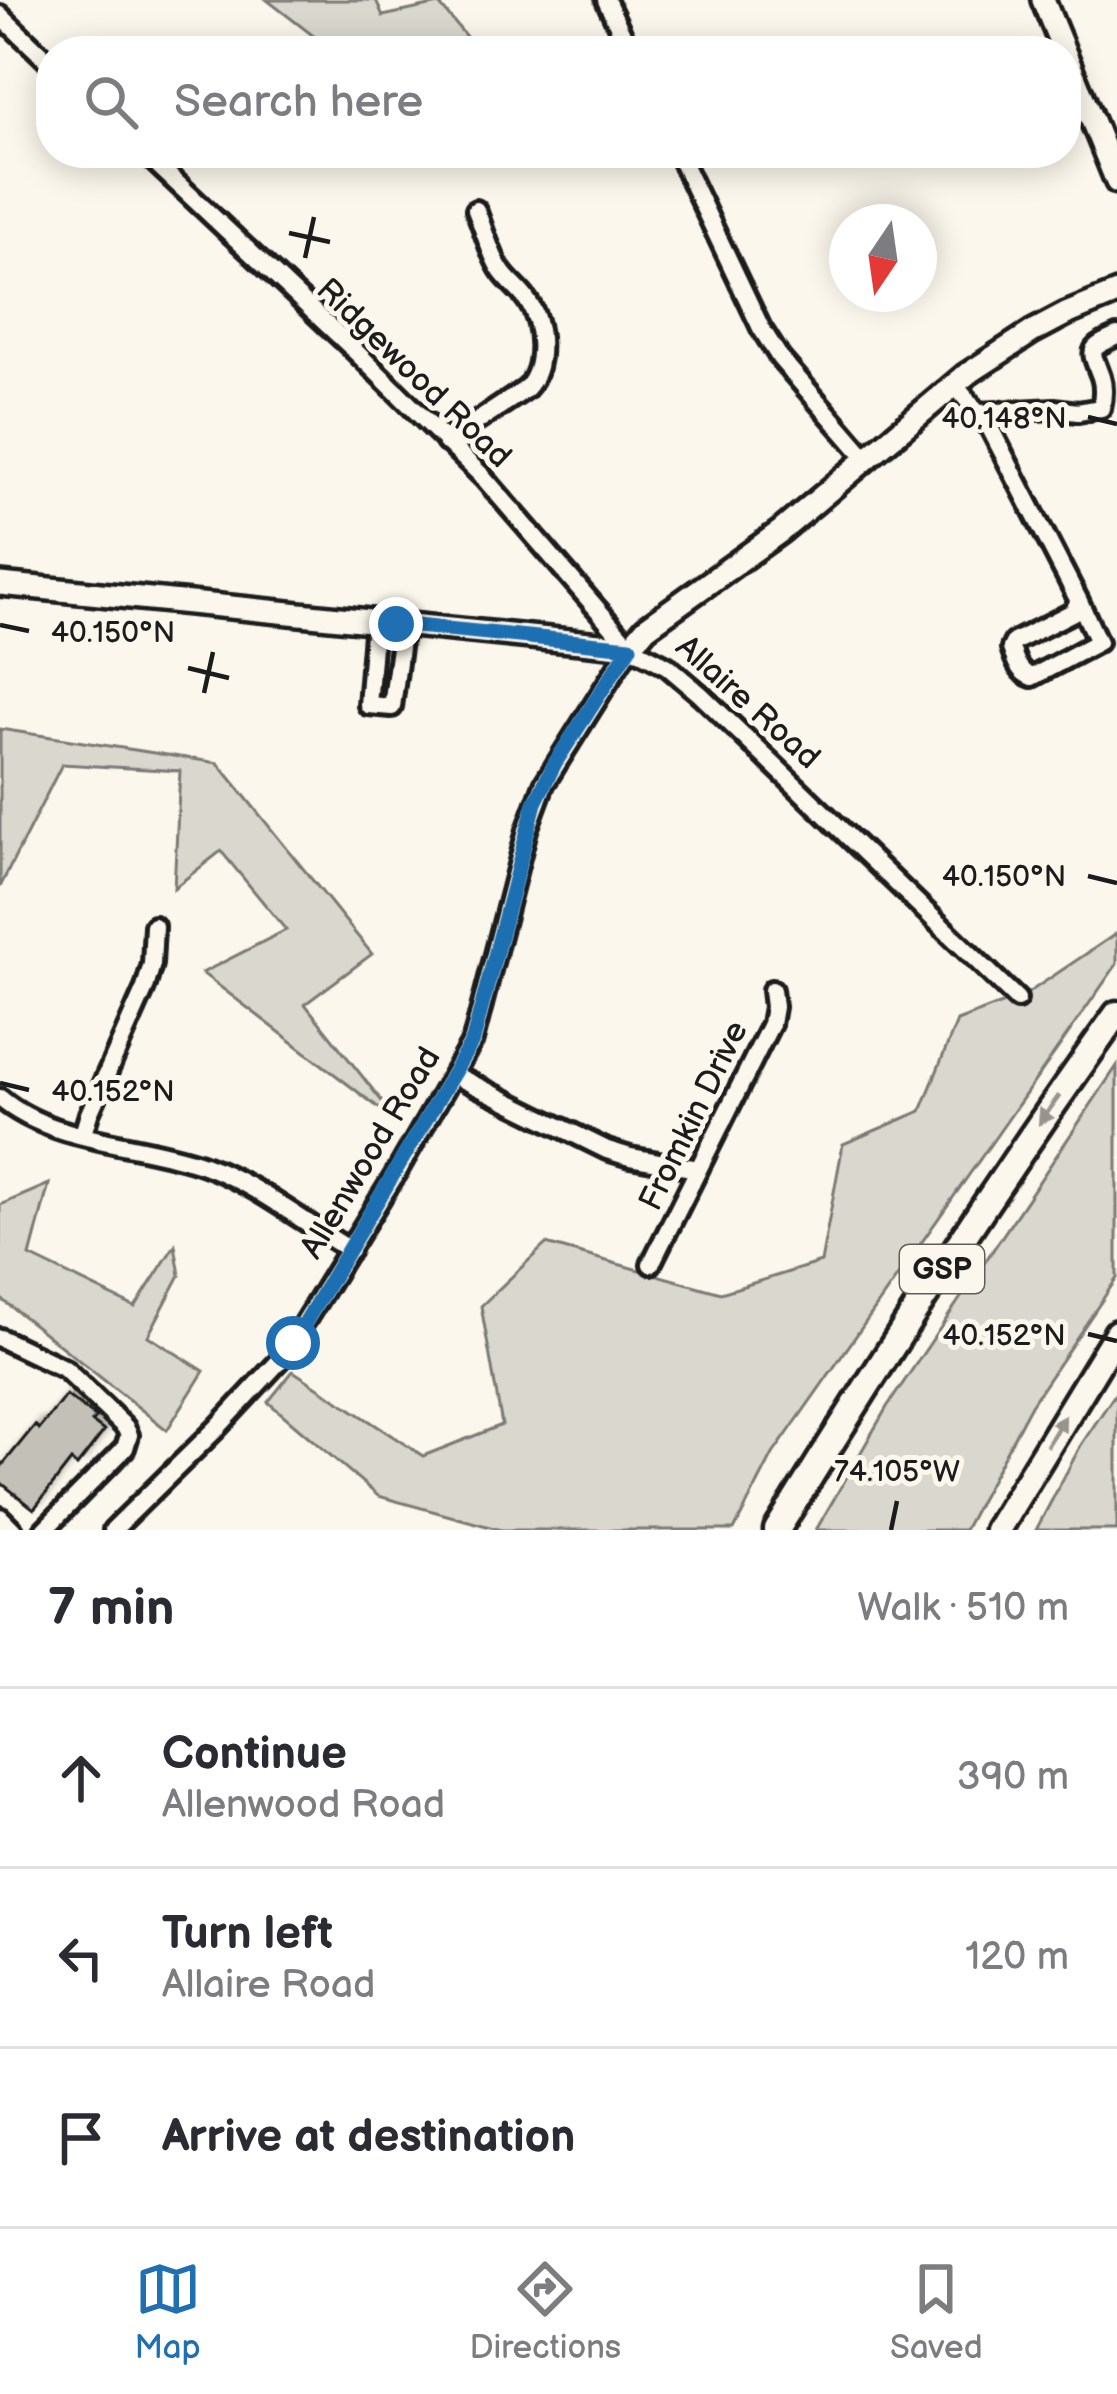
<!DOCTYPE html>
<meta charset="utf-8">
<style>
:root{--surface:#fff;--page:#f2f2f3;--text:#2b2b33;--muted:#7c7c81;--line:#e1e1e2;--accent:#1f6fb2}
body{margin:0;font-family:"Balsamiq Sans",sans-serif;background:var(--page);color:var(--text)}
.compass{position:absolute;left:829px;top:204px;width:108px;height:108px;border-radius:50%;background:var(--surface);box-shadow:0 6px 30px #0003;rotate:193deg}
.stop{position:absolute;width:36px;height:36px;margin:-27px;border:9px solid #1f6fb2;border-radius:50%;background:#fff}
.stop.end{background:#1f6fb2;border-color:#fff;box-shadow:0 3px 12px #0008}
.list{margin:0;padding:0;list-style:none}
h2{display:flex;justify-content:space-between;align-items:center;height:156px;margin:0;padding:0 48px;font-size:51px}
h2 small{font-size:39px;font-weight:400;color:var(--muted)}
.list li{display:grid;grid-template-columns:78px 1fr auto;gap:36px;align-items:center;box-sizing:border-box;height:180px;padding:0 48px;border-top:3px solid var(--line)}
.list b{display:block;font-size:45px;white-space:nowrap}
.list p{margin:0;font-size:39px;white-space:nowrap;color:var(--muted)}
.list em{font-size:39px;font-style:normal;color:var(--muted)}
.icon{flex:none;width:66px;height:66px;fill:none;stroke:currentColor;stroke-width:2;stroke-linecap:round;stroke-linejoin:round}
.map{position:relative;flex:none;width:1117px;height:1530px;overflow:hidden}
.search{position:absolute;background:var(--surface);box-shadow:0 6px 30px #0003;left:36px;right:36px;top:36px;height:132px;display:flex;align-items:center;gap:30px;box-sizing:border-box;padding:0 42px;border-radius:48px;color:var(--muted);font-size:45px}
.sheet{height:696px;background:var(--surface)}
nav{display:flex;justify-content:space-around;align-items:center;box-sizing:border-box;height:168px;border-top:3px solid var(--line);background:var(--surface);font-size:33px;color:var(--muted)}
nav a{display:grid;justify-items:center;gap:6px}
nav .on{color:var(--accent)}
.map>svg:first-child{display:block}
.green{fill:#dad7ce;stroke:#7b7a75;stroke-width:3}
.building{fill:#c3c0b8;stroke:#1c1c1c;stroke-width:3;filter:url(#shadow)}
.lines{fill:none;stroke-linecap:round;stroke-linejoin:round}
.minor-casing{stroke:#1c1c1c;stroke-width:26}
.major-casing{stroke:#1c1c1c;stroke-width:30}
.highway-casing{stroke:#1c1c1c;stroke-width:33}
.minor{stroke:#fbf7ec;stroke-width:16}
.major{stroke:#fbf7ec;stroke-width:21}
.highway{stroke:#fbf7ec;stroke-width:24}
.oneway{fill:#97948e}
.route{stroke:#1f6fb2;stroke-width:15}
.ticks{fill:none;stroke:#1c1c1c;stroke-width:4.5}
.labels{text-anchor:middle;stroke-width:10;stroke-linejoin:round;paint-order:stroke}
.shield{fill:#fbf7ec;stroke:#5f5e5a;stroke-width:3}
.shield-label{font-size:30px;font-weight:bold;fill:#1c1c1c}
.street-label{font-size:33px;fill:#1c1c1c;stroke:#fbf7ec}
.ticks-label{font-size:30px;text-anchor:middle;fill:#1c1c1c;stroke:#fbf7ec;stroke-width:10;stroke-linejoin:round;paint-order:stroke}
</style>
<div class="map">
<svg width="1117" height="1530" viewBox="0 0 1117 1530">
<defs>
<filter id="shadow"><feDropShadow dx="7" dy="-7" stdDeviation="3" flood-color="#0004"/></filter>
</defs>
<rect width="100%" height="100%" fill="#fbf7ec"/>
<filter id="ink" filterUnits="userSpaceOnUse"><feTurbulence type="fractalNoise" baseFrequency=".00833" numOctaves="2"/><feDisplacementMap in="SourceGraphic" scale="24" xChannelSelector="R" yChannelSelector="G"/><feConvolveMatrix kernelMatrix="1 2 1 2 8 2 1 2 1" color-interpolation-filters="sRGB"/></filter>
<g filter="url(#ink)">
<!-- green -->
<g class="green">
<path d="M267,0H376L383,16L439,4L478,51H400L398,48L395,51H333Z"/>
<path d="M0,729L218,763L372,954L305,1004L400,1124L202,973L286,930L221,851L174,888L180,771L62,764L0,887Z"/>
<path d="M1117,933V964L773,1454L734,1530H501L378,1496L268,1402L293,1371L423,1456L502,1425L481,1306L546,1244L721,1293L821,1262L843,1144L921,1111L957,1021L1025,995Z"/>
<path d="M1117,1066V1278L1031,1405L964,1530H816L887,1407Z"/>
<path d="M49,1184L30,1256L135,1307L175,1245L180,1275L148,1336L204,1371L167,1430L0,1298V1205Z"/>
<path d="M1117,1391V1530H1036L1081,1445Z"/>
</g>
<!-- building -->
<path class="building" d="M66,1395L96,1418L92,1422L104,1431L77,1466L71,1461L34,1509L0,1482V1468L35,1425L39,1429Z"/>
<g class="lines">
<!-- minor casing -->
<g class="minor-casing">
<g id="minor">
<path d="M606,0L630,51"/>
<path d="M0,15L51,64"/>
<path d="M145,153L350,346L484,478L630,647L667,666L700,694L1017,999"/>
<path d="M678,153L761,328L780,358L867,459"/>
<path d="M954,384L990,428L1079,601L1073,612L1014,642L1011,648C1015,660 1019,673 1032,677L1098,642L1079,601"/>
<path d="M978,413L1054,409L1078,412L1101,408C1103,399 1104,386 1101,377C1091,349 1086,350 1117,336"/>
<path d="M446,442L526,389C546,368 544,324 527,300C520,290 509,282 502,272C492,259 483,227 476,210"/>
<path d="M375,622L368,705L392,707L403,625"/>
<path d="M454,1075L607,1150L630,1157L698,1169"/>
<path d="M0,1098C52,1143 140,1142 204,1165C252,1182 305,1223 350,1250"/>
<path d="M83,1134L89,1114L145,988L152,964L154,926"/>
<path d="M651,1264L771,1024L774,1007L772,990"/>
<path d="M0,1338L65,1369L125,1427L129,1435L125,1448L44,1530"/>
<path d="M0,1517L13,1530"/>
<path d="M113,1530L217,1428L283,1357L398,1170L473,1040L527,830L544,784L630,647"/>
</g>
</g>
<!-- major casing -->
<g class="major-casing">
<g id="major">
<path d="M1043,0L1064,51"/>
<path d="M1066,56L1117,182"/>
<path d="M0,584L630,647L646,628L781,531L966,375L1032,332L1066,314L1117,293"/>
</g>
</g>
<!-- highway casing -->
<g class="highway-casing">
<g id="highway">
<path d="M777,1530C885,1354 997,1182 1117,1014"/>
<path d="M997,1530L1117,1333"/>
</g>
</g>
<!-- minor -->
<use href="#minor" class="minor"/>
<!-- major -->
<use href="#major" class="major"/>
<!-- highway -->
<use href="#highway" class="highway"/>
</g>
<!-- one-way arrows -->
<defs><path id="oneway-solid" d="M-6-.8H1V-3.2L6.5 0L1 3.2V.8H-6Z" transform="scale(3)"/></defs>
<g class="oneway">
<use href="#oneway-solid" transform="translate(1049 1110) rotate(125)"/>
<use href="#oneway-solid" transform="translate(1056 1431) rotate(-59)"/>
</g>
</g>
<g class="lines" filter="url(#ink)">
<!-- route -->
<path class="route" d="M293,1343L473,1040L535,803L555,763L630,647L396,624"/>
</g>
<!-- ticks -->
<path class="ticks" d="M289,233L330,242M305,258L314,217M1088,417L1117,424M0,625L29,631M188,668L229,678M204,693L213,652M1088,876L1117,883M0,1083L29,1090M1088,1334L1117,1341M891,1530L897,1501"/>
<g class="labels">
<!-- shield labels -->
<rect class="shield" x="900" y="1245" width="84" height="48" rx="9"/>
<g class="shield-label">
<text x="942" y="1279">GSP</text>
</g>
<!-- street labels -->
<g class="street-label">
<text transform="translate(415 372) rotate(44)" y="12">Ridgewood Road</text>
<text transform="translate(749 701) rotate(42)" y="12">Allaire Road</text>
<text transform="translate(692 1115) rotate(-64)" y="12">Fromkin Drive</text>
<text transform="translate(369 1152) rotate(-59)" y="12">Allenwood Road</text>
</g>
</g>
<g class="ticks-label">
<text x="1004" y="428">40.148°N</text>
<text x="113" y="642">40.150°N</text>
<text x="1004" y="886">40.150°N</text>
<text x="113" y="1101">40.152°N</text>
<text x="1004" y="1345">40.152°N</text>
<text x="897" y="1481">74.105°W</text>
</g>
</svg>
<svg class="compass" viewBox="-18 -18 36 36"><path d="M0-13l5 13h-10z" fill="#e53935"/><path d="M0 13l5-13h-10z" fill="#7c7c81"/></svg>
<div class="stop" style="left:293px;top:1343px"></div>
<div class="stop end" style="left:396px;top:624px"></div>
<div class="search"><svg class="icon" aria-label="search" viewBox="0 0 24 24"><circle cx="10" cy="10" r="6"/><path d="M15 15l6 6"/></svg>Search here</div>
</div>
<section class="sheet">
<h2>7 min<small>Walk · 510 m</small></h2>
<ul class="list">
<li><svg class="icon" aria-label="ahead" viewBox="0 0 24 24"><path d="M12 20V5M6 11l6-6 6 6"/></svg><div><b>Continue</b><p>Allenwood Road</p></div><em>390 m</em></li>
<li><svg class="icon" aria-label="left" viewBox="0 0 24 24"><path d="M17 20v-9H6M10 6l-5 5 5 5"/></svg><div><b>Turn left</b><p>Allaire Road</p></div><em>120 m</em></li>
<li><svg class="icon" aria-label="arrive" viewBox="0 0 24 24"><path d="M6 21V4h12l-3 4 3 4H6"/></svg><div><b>Arrive at destination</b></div></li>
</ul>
</section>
<nav>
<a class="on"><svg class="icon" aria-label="map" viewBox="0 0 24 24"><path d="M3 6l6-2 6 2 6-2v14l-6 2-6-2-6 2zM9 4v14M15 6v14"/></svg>Map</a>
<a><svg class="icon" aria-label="directions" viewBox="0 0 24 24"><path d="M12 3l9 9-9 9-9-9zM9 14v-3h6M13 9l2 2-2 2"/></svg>Directions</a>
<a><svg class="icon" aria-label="saved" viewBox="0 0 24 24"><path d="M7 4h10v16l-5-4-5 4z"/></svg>Saved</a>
</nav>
